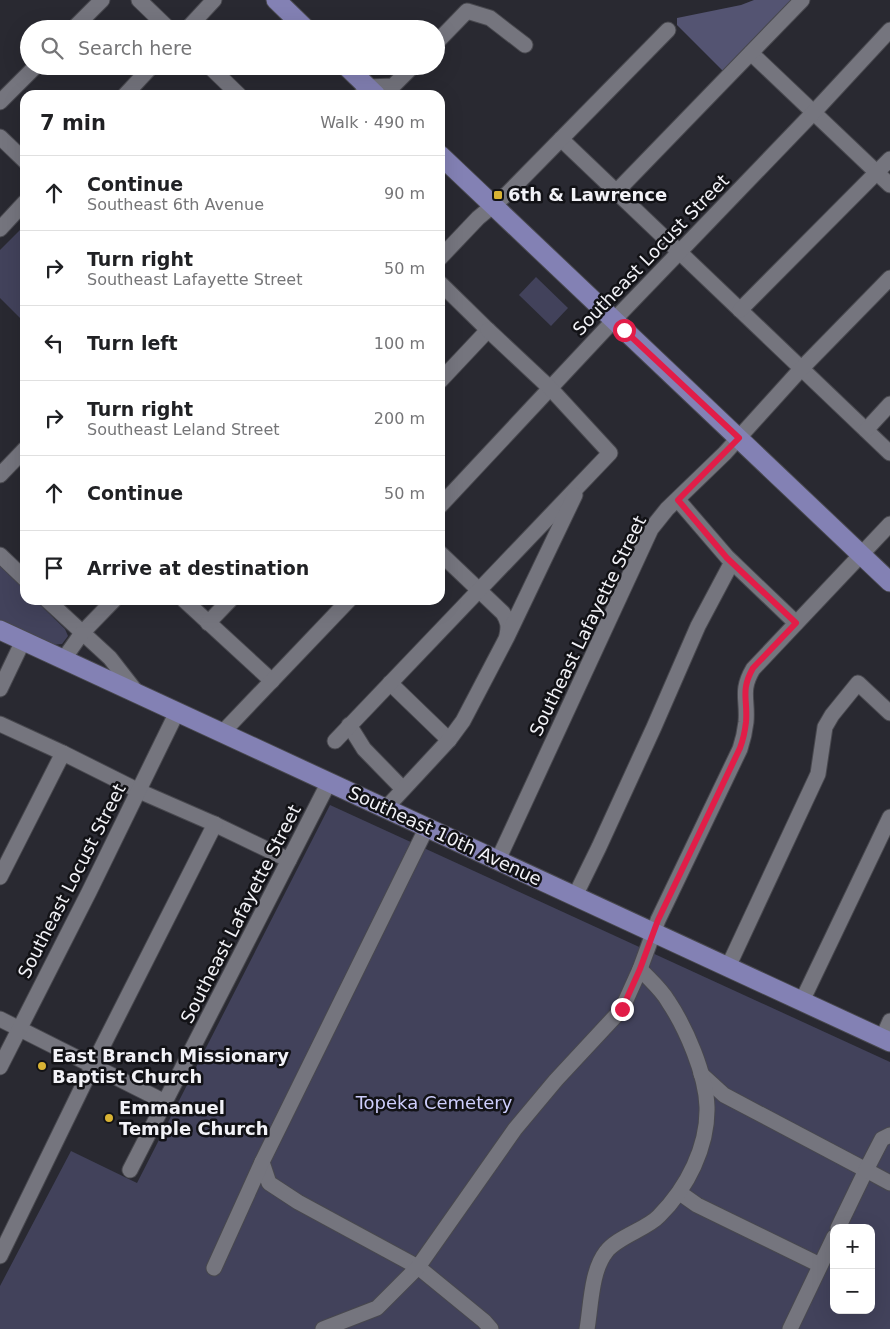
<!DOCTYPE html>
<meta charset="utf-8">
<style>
:root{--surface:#fff;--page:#f2f2f2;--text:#202124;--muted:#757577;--line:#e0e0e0}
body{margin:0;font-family:"DejaVu Sans",sans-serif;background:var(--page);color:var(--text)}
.controls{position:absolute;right:15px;bottom:15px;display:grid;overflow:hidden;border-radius:10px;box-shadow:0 5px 20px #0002}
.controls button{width:45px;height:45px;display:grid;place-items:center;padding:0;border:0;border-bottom:1px solid var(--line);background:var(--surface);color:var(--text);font:25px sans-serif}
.stop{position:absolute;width:15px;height:15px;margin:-11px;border:4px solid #e11d48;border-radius:50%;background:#fff}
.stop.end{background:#e11d48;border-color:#fff;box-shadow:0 1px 5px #0008}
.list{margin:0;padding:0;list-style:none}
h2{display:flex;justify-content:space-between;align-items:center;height:65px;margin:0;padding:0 20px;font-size:21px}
h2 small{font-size:16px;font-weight:400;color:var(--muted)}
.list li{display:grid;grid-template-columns:32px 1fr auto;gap:15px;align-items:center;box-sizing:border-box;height:75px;padding:0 20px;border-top:1px solid var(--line)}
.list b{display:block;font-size:19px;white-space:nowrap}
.list p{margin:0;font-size:16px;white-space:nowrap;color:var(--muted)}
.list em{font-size:16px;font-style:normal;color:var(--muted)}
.icon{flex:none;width:28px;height:28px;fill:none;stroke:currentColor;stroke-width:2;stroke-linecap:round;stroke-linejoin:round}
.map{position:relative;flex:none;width:890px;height:1329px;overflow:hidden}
.search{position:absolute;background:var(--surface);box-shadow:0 5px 20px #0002;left:20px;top:20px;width:425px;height:55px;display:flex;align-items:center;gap:12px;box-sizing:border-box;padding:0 18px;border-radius:28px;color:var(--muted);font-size:19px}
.panel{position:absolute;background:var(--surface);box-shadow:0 5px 20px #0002;left:20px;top:90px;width:425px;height:515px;border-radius:15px}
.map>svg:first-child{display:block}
.green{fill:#42425b;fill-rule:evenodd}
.forest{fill:#545472}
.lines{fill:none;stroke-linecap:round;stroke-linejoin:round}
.minor-casing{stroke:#48484e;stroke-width:17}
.major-casing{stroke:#48484e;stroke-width:21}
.minor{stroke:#75757e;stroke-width:15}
.major{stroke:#8381b4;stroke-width:19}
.route{stroke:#e11d48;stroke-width:6}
.poi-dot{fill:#d9b334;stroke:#121216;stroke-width:2}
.labels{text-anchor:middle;stroke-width:5;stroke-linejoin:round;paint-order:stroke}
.poi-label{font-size:18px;font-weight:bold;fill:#f2f2f7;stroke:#121216;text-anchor:start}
.street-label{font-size:18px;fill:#f2f2f7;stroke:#121216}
.park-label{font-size:18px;fill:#cecefc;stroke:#121216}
</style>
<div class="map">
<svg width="890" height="1329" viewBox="0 0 890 1329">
<rect width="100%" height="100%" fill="#292931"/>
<!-- green -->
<g class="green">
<path d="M25,225V323L0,298V250Z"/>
<path d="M536,277L568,308L551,326L519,295Z"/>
<path d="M0,566L25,590V600H35L65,629L68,636L62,644L51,645L0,622Z"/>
<path d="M330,805L890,1062V1329H0V1286L71,1151L137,1183ZM834,1228H871V1310H834Z"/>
</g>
<!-- forest -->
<path class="forest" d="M754,0H794L727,75L677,25V18L741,5Z"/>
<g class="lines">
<!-- minor casing -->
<g class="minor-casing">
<g id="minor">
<path d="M139,0L169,29"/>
<path d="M73,29L102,0"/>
<path d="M187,29L214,0"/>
<path d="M436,43L467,11L490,18L525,45"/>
<path d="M751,53L890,185"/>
<path d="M209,66L239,95"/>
<path d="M125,95L152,66"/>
<path d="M361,95L368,87L393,86L413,66"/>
<path d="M0,102L36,66"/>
<path d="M0,137L25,161"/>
<path d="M561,139L890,453"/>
<path d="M617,191L802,0"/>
<path d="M0,229L25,202"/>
<path d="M440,258L478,218L508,193L668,30"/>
<path d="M440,283L488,330L440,381"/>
<path d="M740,310L890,159"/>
<path d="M866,430L890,404"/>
<path d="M0,475L25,449"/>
<path d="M678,500L727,557L796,623"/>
<path d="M440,506L614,320L814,112L890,30"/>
<path d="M440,553L503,613C508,621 509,626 507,635"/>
<path d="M0,555L25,579"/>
<path d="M47,600L110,658L138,694"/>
<path d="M184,600L272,681"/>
<path d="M208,623L230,600"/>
<path d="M63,660L82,633L114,600"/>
<path d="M390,683L449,740"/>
<path d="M0,689L23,641"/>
<path d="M0,724L63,753"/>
<path d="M349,725L364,749L403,789"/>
<path d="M222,733L349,600"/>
<path d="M335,741L610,453L551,389L488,330"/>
<path d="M386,808L449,740L463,721L507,637L575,495"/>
<path d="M498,860L651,529L667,509L725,453L801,369L890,278"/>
<path d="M0,877L63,753L139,791L210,822L289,860"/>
<path d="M575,896L599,847L654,727L698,626L732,562"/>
<path d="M728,967L818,774L825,727L832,715L858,683L890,713"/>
<path d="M802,1001L890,817"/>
<path d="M0,1019L165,1102"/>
<path d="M882,1039L890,1021"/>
<path d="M0,1067L89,892L177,712"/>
<path d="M701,1074L724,1095L866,1170L838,1228"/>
<path d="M890,1135L882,1139L866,1170L890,1183"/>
<path d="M262,1162L269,1183L298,1202L418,1267L484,1321L491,1329"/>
<path d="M130,1170L329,782"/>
<path d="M680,1193L697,1205L820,1265"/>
<path d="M0,1256L93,1065L215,824"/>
<path d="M214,1268L262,1162L427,827"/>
<path d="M323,1329L377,1308L418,1267L515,1129L556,1080L622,1009L640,969L658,920L740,749C743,740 745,731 746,722C748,699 740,691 753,669L890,524"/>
<path d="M587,1329C591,1306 591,1271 606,1252C617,1237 647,1229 659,1216C687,1188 708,1147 707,1107C706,1074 686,1028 668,1001C661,989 649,979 640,969"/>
<path d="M790,1329L834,1237"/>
</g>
</g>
<!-- major casing -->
<g class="major-casing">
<g id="major">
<path d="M276,0L306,29"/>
<path d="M346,66L376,95"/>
<path d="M440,155L890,582"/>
<path d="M0,630L890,1042"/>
</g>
</g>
<!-- minor -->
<use href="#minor" class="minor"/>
<!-- major -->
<use href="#major" class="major"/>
</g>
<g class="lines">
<!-- route -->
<path class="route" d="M622,1009L640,969L658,920L740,748C743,740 745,731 746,722C748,699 740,691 753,668L796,623L727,558L678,500L739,438L624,330"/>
</g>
<!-- markers -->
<g class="poi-dot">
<rect x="493" y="190" width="10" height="10" rx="2.5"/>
<circle cx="42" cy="1066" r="5"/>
<circle cx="109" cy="1118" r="5"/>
</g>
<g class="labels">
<!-- poi labels -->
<g class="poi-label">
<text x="508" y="201">6th &amp; Lawrence</text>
<text x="52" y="1062">East Branch Missionary<tspan x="52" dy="21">Baptist Church</tspan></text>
<text x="119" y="1114">Emmanuel<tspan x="119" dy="21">Temple Church</tspan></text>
</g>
<!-- street labels -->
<g class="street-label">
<text transform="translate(651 255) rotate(-46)" y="6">Southeast Locust Street</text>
<text transform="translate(588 626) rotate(-64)" y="6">Southeast Lafayette Street</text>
<text transform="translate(445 836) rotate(25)" y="6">Southeast 10th Avenue</text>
<text transform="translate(72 881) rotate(-63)" y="6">Southeast Locust Street</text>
<text transform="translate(241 914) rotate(-63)" y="6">Southeast Lafayette Street</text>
</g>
<!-- park labels -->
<g class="park-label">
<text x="434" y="1109">Topeka Cemetery</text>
</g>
</g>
</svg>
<div class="controls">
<button>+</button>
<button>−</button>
</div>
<div class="stop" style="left:624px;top:330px"></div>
<div class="stop end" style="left:622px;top:1009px"></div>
<div class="search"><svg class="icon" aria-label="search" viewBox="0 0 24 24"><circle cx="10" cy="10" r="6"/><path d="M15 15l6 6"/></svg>Search here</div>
<section class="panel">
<h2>7 min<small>Walk · 490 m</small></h2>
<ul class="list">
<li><svg class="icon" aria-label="ahead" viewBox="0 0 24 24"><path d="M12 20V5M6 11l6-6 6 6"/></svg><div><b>Continue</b><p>Southeast 6th Avenue</p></div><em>90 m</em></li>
<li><svg class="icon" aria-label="right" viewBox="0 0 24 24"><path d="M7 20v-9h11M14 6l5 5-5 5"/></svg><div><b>Turn right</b><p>Southeast Lafayette Street</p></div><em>50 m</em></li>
<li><svg class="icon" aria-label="left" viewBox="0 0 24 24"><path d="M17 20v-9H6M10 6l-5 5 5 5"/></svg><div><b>Turn left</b></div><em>100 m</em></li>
<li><svg class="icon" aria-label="right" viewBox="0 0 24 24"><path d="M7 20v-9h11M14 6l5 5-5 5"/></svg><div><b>Turn right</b><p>Southeast Leland Street</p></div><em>200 m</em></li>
<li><svg class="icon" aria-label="ahead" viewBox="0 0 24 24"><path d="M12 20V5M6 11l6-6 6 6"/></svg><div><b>Continue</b></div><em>50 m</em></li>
<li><svg class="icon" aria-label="arrive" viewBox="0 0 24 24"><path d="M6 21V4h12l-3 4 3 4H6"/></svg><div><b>Arrive at destination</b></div></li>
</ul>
</section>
</div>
